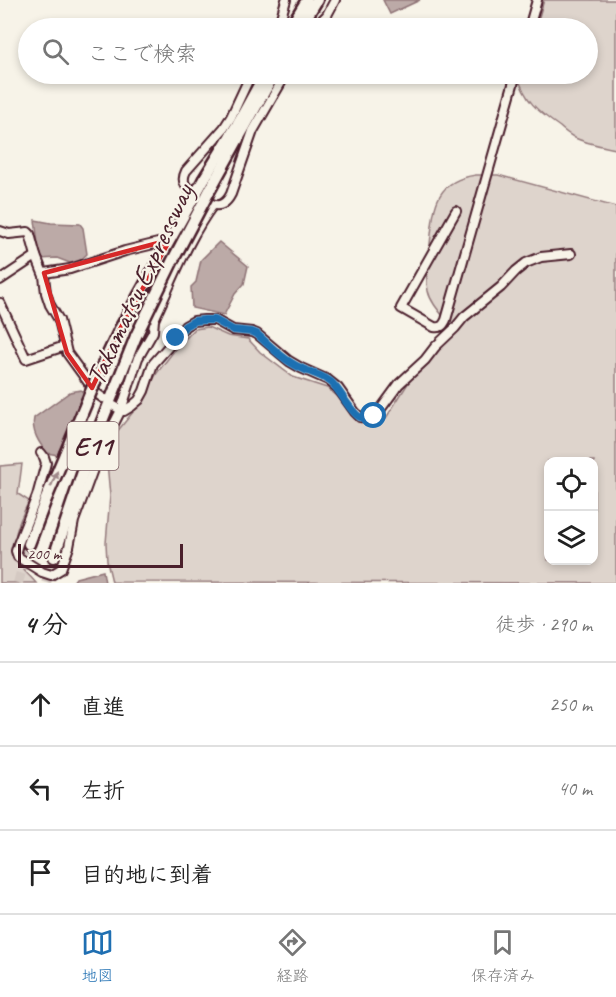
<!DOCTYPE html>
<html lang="ja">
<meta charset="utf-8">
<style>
:root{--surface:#fff;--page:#f6f6f6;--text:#222;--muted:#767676;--line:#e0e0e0;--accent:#1f6fb2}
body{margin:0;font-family:Caveat,"Klee One",sans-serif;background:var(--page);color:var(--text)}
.controls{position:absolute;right:18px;bottom:18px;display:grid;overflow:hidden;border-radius:12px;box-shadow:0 3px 9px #0003}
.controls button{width:54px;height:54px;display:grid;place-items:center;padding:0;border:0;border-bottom:2px solid var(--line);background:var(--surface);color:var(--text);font:30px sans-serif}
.scale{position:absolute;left:18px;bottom:15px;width:165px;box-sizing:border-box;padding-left:6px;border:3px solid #4a1f2b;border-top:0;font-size:16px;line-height:21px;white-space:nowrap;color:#4a1f2b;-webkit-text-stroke:4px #f7f3e8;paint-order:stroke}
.stop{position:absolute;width:18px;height:18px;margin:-14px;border:4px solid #1f6fb2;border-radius:50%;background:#fff}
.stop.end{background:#1f6fb2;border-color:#fff;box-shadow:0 2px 6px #0008}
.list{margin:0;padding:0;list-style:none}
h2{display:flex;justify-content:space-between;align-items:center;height:78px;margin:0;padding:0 24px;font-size:26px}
h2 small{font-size:20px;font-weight:400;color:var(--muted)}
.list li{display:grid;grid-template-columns:39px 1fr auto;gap:18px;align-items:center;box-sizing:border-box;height:84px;padding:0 24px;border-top:2px solid var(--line)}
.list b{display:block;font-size:22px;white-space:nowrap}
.list em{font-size:20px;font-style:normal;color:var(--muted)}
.icon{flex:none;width:33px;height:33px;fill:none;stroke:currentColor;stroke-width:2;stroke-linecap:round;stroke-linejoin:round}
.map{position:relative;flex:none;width:616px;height:583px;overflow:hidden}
.search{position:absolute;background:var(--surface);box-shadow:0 3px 9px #0003;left:18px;right:18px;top:18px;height:66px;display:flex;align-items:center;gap:15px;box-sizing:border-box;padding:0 21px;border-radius:33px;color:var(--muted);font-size:22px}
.sheet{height:330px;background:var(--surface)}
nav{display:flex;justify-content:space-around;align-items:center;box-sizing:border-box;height:84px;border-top:2px solid var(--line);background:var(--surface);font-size:16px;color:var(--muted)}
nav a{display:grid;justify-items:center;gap:3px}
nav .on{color:var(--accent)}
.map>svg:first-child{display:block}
.green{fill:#ded4cc;stroke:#947a7c;stroke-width:1.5;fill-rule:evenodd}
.water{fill:#bcaaa7;stroke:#8e7275;stroke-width:1.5}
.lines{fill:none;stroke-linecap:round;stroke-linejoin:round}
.highway-tunnel{stroke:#d4c9c2;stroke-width:10;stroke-dasharray:10 5;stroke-linecap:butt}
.minor-casing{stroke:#4a1f2b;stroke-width:12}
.highway-casing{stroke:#4a1f2b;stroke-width:15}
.minor{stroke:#f7f3e8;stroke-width:8}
.highway{stroke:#f7f3e8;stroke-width:10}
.highway-bridge-casing{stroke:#4a1f2b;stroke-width:15;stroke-linecap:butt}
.highway-bridge{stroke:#f7f3e8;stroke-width:10}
.oneway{fill:#a0898a}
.route{stroke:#1f6fb2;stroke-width:8}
.marked{fill:none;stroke:#d62828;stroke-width:4.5;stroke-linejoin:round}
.labels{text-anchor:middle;stroke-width:4.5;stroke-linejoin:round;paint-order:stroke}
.shield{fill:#f7f3e8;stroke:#7e5f64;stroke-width:1.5}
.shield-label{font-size:27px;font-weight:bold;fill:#4a1f2b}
.street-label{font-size:28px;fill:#4a1f2b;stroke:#f7f3e8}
</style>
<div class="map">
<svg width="616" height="583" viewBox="0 0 616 583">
<rect width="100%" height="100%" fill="#f7f3e8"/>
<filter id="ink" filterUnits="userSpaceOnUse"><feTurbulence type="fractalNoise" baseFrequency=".0167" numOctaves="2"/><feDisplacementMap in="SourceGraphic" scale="12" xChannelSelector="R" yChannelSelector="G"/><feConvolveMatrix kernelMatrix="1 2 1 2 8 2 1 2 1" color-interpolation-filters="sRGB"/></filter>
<g filter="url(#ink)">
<!-- green -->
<g class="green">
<path d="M544,0H616V149C603,146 588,144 575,138C570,135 564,131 560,127C537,111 525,101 517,74H588V28H533L539,17Z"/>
<path d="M476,175H498L616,207V583L112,582L107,561L106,543L110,496L107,462L112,438L141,402L157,373L177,347L195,329L208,327L228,336L248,339L260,352L293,377L327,388L369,421L386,418L419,366L448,334L451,326C443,315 431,304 428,291C425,276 428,259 430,244C434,209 433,181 476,175ZM548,461H594V560H548Z"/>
<path d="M22,464L18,494L29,501C20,519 7,545 20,565C24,571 31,577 36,583H0V466Z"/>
</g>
<!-- water -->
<g class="water">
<path d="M383,0H420L390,14Z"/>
<path d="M35,220L51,223L80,224L83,228L87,254L75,265L57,258L40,259Z"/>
<path d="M219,242L248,266L244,284L235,294L224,315L192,308L191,287L196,282L201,260Z"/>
<path d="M81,390L91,402L81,433L71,453L58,455L47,453C39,443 31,431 34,418L70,392Z"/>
<path d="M103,571L105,583H73V582L76,578Z"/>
</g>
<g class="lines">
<!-- highway-tunnel -->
<g class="highway-tunnel">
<path d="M18,583L29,544"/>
<path d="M46,583L54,557"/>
</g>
<!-- minor casing -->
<g class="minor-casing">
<g id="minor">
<path d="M278,28L286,0"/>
<path d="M314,28L327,15L335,0"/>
<path d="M529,28L537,0"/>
<path d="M200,196C189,189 179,185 186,171L224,128L231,117L251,74"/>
<path d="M210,203C220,209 227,202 231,194L253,131L286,74"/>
<path d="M456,211L401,308L434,327C441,328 443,326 446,320L516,74"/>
<path d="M0,231L9,234L28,232L30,234L36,256L44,276L46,293L50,305L59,320L67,353L96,393L103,398"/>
<path d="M44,273L70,269L125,251L158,243H163L182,253"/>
<path d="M0,280L36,256"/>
<path d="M0,303L26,359L65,346"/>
<path d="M114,406L121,410L124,411L132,406L139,400L144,391L153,364L176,338L185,326L194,321L204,320H215L233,330L252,332L257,334L289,361L301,368L328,380L338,388L355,412L360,417L367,418L374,415L380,410L399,384L425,360L435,347L455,328L464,317L501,287L516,271L526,263L541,257L571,254"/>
<path d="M41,453L44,457L46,463L37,496L18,544L16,551L18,557L42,572L51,575L61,569L69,547L74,521L99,453L121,410L138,358L153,332L154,320L157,313C174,277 189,237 213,205"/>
</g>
</g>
<!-- highway casing -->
<g class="highway-casing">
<g id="highway">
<path d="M290,28L307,0"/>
<path d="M300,28L317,0"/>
<path d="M204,179L237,125L265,74"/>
<path d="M212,186L274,74"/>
<path d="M98,375L120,329"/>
<path d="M29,544L46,499L65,454"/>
<path d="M54,557L89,454L136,336"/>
</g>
</g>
<!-- minor -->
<use href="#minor" class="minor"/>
<!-- highway -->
<use href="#highway" class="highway"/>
<!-- highway-bridge casing -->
<g class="highway-bridge-casing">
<g id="highway-bridge">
<path d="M120,329L204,179"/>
<path d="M136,336L173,260L212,186"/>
<path d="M65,454L98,375"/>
</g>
</g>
<!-- highway-bridge -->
<use href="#highway-bridge" class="highway-bridge"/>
</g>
<!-- one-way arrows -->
<defs><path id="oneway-solid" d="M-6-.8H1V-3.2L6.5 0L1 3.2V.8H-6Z" transform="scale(1.5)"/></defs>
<use class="oneway" href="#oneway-solid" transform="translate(54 479) rotate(-67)"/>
</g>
<g class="lines" filter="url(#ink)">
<!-- route -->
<path class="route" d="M176,338L185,326L194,321L204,320H215L233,330L252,332L257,334C271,347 285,361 301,368C311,373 322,375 331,382C340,390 351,413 360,417C365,419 370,417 374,416"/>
</g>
<!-- marked area -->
<path class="marked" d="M158,243L167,245L120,329L92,388L67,353L44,273Z"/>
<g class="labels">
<!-- shield labels -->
<rect class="shield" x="67.5" y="422" width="51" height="48" rx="4.5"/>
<g class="shield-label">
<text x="93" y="455">E11</text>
</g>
<!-- street labels -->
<g class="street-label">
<text transform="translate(139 284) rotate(-65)" y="10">Takamatsu Expressway</text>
</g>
</g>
</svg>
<div class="controls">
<button><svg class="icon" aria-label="locate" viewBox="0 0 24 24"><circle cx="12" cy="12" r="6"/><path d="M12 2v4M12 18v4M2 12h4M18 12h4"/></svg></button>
<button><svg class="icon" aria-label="layers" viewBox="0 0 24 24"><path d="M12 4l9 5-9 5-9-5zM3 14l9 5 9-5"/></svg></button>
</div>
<div class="scale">200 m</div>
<div class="stop" style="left:374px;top:416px"></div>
<div class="stop end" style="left:176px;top:338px"></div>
<div class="search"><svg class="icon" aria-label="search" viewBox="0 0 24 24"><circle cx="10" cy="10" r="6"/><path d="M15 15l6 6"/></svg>ここで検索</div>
</div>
<section class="sheet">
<h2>4 分<small>徒歩 · 290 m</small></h2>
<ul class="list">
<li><svg class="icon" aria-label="ahead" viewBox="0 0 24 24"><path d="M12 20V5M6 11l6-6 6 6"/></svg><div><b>直進</b></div><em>250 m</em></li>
<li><svg class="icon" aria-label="left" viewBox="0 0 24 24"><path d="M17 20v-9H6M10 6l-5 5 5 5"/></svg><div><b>左折</b></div><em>40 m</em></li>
<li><svg class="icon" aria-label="arrive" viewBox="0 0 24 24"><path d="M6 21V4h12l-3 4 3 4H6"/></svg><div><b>目的地に到着</b></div></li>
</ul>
</section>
<nav>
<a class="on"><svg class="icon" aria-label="map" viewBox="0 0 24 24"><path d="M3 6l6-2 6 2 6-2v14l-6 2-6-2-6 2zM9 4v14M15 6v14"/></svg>地図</a>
<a><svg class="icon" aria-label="directions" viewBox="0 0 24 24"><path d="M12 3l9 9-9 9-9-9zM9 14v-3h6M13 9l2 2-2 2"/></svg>経路</a>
<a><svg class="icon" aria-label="saved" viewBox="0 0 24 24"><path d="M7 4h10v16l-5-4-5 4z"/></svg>保存済み</a>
</nav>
